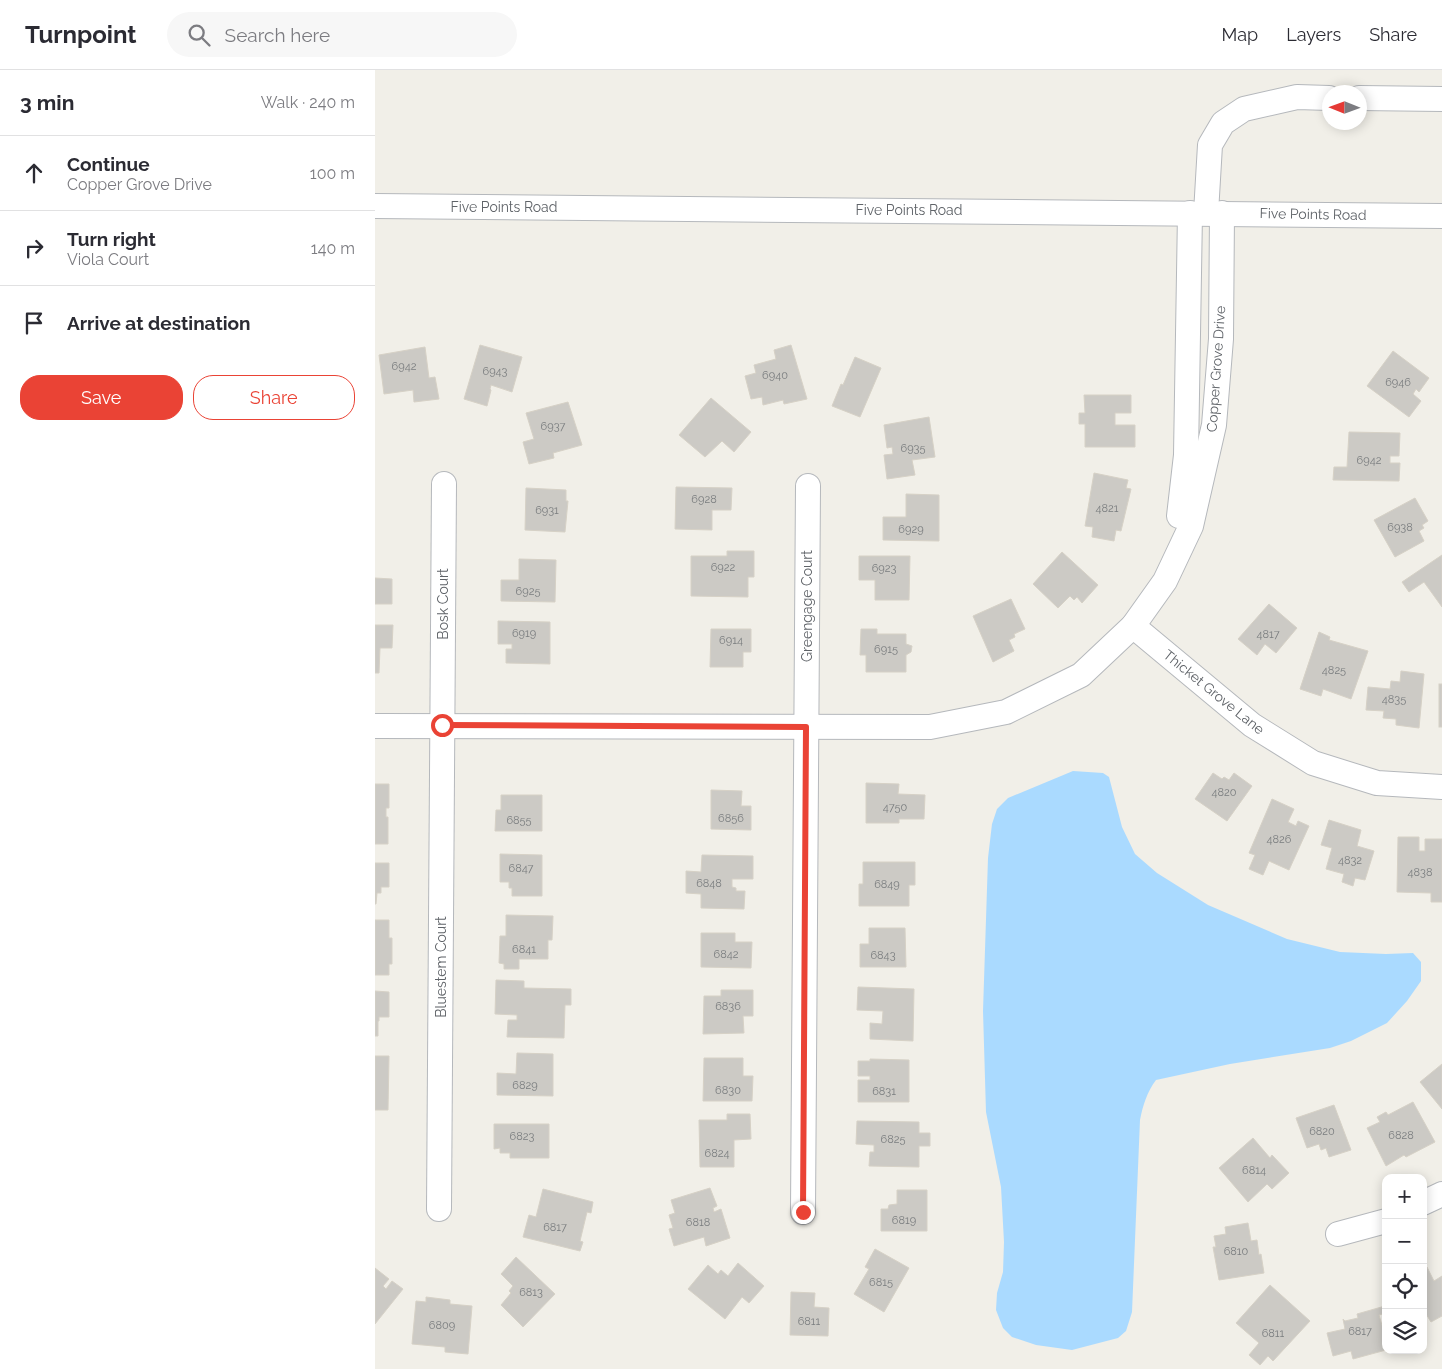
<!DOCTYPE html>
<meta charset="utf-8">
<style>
:root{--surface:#fff;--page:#f7f7f7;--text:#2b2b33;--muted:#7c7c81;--line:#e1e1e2;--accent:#ea4335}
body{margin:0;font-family:Raleway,sans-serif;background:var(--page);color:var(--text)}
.controls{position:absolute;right:15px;bottom:15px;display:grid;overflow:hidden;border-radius:10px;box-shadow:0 2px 12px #0003}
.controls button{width:45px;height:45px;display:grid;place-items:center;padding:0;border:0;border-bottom:1px solid var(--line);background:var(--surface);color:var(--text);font:25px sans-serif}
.compass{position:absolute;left:947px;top:15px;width:45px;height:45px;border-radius:50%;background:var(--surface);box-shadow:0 2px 12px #0003;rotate:271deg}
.stop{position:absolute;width:15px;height:15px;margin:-11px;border:4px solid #ea4335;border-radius:50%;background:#fff}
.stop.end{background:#ea4335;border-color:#fff;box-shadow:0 1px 5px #0008}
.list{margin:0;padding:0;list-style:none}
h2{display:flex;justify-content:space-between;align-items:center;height:65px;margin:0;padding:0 20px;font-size:21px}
h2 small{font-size:16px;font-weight:400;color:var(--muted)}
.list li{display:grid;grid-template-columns:32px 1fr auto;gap:15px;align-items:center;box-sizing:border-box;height:75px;padding:0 20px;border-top:1px solid var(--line)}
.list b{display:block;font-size:19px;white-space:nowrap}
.list p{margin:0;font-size:16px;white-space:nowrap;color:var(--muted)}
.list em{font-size:16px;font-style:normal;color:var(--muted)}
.actions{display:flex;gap:10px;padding:15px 20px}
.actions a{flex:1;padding:11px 0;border:1px solid var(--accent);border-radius:20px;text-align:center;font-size:18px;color:var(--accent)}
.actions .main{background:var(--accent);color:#fff}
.icon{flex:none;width:28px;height:28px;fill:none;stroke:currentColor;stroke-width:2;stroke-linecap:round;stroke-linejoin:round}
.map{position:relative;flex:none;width:1067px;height:1299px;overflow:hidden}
header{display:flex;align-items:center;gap:30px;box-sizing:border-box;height:70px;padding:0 25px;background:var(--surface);border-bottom:1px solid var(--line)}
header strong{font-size:24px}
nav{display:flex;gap:28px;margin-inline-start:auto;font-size:18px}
.search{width:350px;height:45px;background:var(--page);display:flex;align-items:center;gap:12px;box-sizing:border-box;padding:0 18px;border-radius:28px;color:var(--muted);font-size:19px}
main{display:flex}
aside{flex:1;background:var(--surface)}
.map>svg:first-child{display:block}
.water{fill:#aadaff}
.building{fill:#cccac5;stroke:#d6d1c6}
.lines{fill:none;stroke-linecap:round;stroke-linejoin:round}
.minor-casing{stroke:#b5b8bc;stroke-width:26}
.minor{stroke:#fff;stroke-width:24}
.route{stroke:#ea4335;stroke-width:6}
.labels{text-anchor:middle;stroke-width:4;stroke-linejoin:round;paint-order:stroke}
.number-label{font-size:11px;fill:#7a7d7f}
.street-label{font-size:14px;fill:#5f6368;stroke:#fff}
</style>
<header>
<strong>Turnpoint</strong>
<div class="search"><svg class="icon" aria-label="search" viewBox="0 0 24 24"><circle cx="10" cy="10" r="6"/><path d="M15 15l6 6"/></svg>Search here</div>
<nav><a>Map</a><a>Layers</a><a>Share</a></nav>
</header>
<main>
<aside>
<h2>3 min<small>Walk · 240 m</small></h2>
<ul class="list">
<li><svg class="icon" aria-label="ahead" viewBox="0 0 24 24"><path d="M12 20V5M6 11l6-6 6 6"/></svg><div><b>Continue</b><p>Copper Grove Drive</p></div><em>100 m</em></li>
<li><svg class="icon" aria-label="right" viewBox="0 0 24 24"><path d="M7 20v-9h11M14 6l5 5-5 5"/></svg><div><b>Turn right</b><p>Viola Court</p></div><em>140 m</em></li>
<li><svg class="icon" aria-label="arrive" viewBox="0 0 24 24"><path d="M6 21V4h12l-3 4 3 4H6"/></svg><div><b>Arrive at destination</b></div></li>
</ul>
<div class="actions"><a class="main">Save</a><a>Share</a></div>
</aside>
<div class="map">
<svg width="1067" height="1299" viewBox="0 0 1067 1299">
<rect width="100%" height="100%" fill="#f1efe8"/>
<!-- water -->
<path class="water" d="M698,701L728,703L734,707L747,757L760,784L782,803L833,835L912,869L965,882L1011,884L1038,883L1046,892V911L1032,931L1012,953L976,971L955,978L855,994L781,1010C772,1022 768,1035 765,1050L757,1242L751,1261L743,1268L697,1280L661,1275L637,1267L628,1258L621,1240L622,1223L628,1202L629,1172L626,1117L611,1042L608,941L613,788L617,754L622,739L633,728Z"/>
<!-- building -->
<g class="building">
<path d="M105,275L147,287L137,322L116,315L115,319L116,320L112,336L89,329Z"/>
<path d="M416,275L432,329L409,334L408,330L388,335L387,327L376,329L370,306L381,303L379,295L401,289L399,280Z"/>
<path d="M50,277L54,308L60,307L64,329L39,332L38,320L9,324L4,285Z"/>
<path d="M1018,281L1054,308L1044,322L1041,319L1038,324L1046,331L1034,347L992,316Z"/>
<path d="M480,287L506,298L485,347L457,336L466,314L468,315Z"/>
<path d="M709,325H756V343H740V355H760V377H710V354H704V343H710Z"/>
<path d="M336,328L376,362L359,382L347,371L330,387L304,365Z"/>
<path d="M193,332L207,375L178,383L179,388L154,394L148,372L159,369L151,343Z"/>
<path d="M554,347L560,387L537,390L540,405L512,409L509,385L518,384L517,377L512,378L509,355Z"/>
<path d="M974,362L1025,363L1024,386H1015V393H1025L1024,411L958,410L959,397H972Z"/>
<path d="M719,403L753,410L751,418L756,419L746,461L741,460L739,471L717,467L718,457L710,456Z"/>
<path d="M301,417L357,418L356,440H337V460L300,459Z"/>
<path d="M151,418L191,420V431H193L190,462L150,460Z"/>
<path d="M531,424L564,425V471L508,470V447H531Z"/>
<path d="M1040,428L1053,451L1047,455L1049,458L1044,461L1049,471L1020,487L999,450Z"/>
<path d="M352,481H379V507H373V527L316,526V486H352Z"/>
<path d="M687,482L723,515L707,533L702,527L699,530L695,526L683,538L658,514Z"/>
<path d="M1067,485V537L1049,512L1034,522L1027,512Z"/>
<path d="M484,486H535L534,530H500V510H484Z"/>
<path d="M144,489L181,490L180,532L126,531V510H144Z"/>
<path d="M0,508L17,509V534H0Z"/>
<path d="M636,529L650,559L639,564L640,567L634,570L639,581L618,592L598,546Z"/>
<path d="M894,534L922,558L901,583L890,574L882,585L863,569Z"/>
<path d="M123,551L175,552V594L131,593V579H137V574H123Z"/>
<path d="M0,555H18L17,578H5L4,603H0Z"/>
<path d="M336,559H376V582H368V597H335Z"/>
<path d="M486,559H502V564H531V574L537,576L536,582L531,585V602H491V585H485Z"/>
<path d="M944,562L955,567L954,570L993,581L976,629L948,619L946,626L925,619Z"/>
<path d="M1026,601L1049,604L1044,658L1021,655V649L1008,648L1009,641L991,640L993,617L1015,619L1016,611L1025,612Z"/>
<rect x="1064" y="614" width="3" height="43"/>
<path d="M838,703L847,709L849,707L854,710L859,703L877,716L852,751L820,729Z"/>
<path d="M491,713L524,714L523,724L550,725L549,749H524V753H491Z"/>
<path d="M0,714H14V738H11V747H13V774H0Z"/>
<path d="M336,720L367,721L366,736H376V760L336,759Z"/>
<path d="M126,725H167V761H120L121,740H126Z"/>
<path d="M897,729L919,739L913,752L921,756L923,751L934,756L914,800L894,791L888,805L874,799L880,785L874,783Z"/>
<path d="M954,750L986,760L982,776L999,781L990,810L980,808L978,816L967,812L969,804L951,799L957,778L946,775Z"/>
<path d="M1023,767H1044V781H1050V769H1067V832H1056V823L1022,822Z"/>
<path d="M125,784L167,785V826H137V818H134V812H125Z"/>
<path d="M327,785L378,786V809H357V817L361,818V821H370L369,839L326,838V824L311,823V801L326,802Z"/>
<path d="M488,792H540V815H534V836H484V814H488Z"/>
<path d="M0,793H14V817H6V823H2L1,834H0Z"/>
<path d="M131,845L178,846L177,870H173V889H144V899H129V894L124,893L125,866H131Z"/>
<path d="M0,850H14V868H17V894H14V905H0Z"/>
<path d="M494,858H530L531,897H485V874H494Z"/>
<path d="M326,863H360V872H377L376,898L326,897Z"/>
<path d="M121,910L149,911V918L196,919V935H190L189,968L132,967L133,950H142V945L120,944Z"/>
<path d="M483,917L539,919L538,971L495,969V953L507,954L508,941L482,940Z"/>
<path d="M346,920H378V946H368L369,963L328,964L329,926H346Z"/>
<path d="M0,921L14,922V947H4V951H3V966H0Z"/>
<path d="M142,983L178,984V1026L122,1025V1003L141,1004Z"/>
<path d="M0,986H14L13,1040H0Z"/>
<path d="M329,988H368V1006H378L377,1031H328Z"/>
<path d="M495,989L534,990V1032H483V1010H495V1006H483V991H495Z"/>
<path d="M1067,994V1039L1045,1012Z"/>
<path d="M1038,1032L1060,1072L1031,1087L1029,1085L1011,1096L992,1058L1005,1052L1002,1047L1011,1042L1013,1045Z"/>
<path d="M959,1035L976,1080L954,1087L951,1078L946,1080L944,1074L932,1078L921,1048Z"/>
<path d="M352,1044H375L376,1069L359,1070V1097H325L324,1050H352Z"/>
<path d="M482,1051L544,1052V1063H555V1076H544V1097L494,1096L495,1082H499V1075L481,1074Z"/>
<path d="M119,1054H174V1088H135V1083H125V1078L119,1079Z"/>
<path d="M878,1068L895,1088L897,1085L914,1103L897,1119L892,1114L873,1132L844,1098Z"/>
<path d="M335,1118L342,1136L338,1138L339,1142L346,1139L355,1168L331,1176L329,1167L299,1176L294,1159L298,1158L294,1145L300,1143L296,1130Z"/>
<path d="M168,1119L218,1132L216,1143L212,1142L205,1171L208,1172L205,1181L148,1167L154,1145L161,1147Z"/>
<path d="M522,1120H552V1161H506V1139H513L514,1135L522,1134Z"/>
<path d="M873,1153L876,1171L882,1170L884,1185L886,1184L889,1203L844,1210L838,1177H841L839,1166L851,1164L850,1157Z"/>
<path d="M500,1179L534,1198L509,1242L479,1224L494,1199L490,1197Z"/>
<path d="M141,1187L180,1224L148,1257L126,1235L136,1223L134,1221L138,1216L126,1204Z"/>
<path d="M363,1193L389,1216L374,1233L367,1227L350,1249L313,1219L333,1195L343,1204L346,1200L353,1206Z"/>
<path d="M1052,1197L1059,1211L1067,1206V1246L1056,1252L1048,1239V1199Z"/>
<path d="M0,1198L14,1209L8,1216L11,1219L17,1211L28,1219L0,1254Z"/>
<path d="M895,1215L935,1251L898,1291L893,1286L885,1295L874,1285L884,1273L861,1253Z"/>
<path d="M416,1222L440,1223L439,1237L454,1238L453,1266L415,1265Z"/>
<path d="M51,1227L75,1230V1234L97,1236L93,1284L70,1282V1277L37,1274L41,1231L51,1232Z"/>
<path d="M1010,1236L1011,1243L1004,1245L1011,1269V1280L978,1289L976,1281L958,1286L952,1263L970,1259L968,1249L970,1251L983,1248L982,1244Z"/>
</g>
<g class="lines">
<!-- minor casing -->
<g class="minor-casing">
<g id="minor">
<path d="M984,28L1067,29"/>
<path d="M0,136L1067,146"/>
<path d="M831,143L835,75L848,53L869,39L922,27L954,28"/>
<path d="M804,446L811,385L815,143"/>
<path d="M758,556L877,655L938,693L1002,713L1067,717"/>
<path d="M0,656L555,657L631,642L706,605L758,556L790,511L816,456L839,355L846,269L847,143"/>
<path d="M1048,1133L1067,1124"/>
<path d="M64,1139L69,414"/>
<path d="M428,1142L433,416"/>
<path d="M963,1164L1011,1151"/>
</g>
</g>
<!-- minor -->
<use href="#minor" class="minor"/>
</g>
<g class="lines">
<!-- route -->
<path class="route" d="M67,655L431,657L428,1142"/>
</g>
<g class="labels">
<!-- number labels -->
<g class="number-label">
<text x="29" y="300">6942</text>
<text x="120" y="305">6943</text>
<text x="400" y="309">6940</text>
<text x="1023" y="316">6946</text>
<text x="178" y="360">6937</text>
<text x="538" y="382">6935</text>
<text x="994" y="394">6942</text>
<text x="329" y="433">6928</text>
<text x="732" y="442">4821</text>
<text x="172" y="444">6931</text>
<text x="1025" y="461">6938</text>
<text x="536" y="463">6929</text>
<text x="348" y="501">6922</text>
<text x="509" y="502">6923</text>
<text x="153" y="525">6925</text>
<text x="149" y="567">6919</text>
<text x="893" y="568">4817</text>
<text x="356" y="574">6914</text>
<text x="511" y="583">6915</text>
<text x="959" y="604">4825</text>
<text x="1019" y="633">4835</text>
<text x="849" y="726">4820</text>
<text x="520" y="741">4750</text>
<text x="356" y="752">6856</text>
<text x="144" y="754">6855</text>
<text x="904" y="773">4826</text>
<text x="975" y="794">4832</text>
<text x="146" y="802">6847</text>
<text x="1045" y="806">4838</text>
<text x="334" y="817">6848</text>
<text x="512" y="818">6849</text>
<text x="149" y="883">6841</text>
<text x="351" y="888">6842</text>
<text x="508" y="889">6843</text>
<text x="353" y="940">6836</text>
<text x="150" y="1019">6829</text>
<text x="353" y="1024">6830</text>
<text x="509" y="1025">6831</text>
<text x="947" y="1065">6820</text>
<text x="1026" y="1069">6828</text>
<text x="147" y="1070">6823</text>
<text x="518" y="1073">6825</text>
<text x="342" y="1087">6824</text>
<text x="879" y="1104">6814</text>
<text x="529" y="1154">6819</text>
<text x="323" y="1156">6818</text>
<text x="180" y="1161">6817</text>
<text x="861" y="1185">6810</text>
<text x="506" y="1216">6815</text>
<text x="156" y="1226">6813</text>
<text x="434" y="1255">6811</text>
<text x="67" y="1259">6809</text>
<text x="985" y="1265">6817</text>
<text x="898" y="1267">6811</text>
</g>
<!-- street labels -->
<g class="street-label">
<text x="129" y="142">Five Points Road</text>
<text x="534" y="145">Five Points Road</text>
<text transform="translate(938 144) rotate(1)" y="5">Five Points Road</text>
<text transform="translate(841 299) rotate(-86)" y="5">Copper Grove Drive</text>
<text transform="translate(68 534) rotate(-90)" y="5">Bosk Court</text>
<text transform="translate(432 536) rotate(-90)" y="5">Greengage Court</text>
<text transform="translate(839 622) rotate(39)" y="5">Thicket Grove Lane</text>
<text transform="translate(66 897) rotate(-90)" y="5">Bluestem Court</text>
</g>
</g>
</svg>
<div class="controls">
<button>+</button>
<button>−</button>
<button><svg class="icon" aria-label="locate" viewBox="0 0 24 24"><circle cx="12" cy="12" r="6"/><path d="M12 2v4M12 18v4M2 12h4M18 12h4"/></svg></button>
<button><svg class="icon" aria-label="layers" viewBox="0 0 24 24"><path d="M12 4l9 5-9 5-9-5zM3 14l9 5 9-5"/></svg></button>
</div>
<svg class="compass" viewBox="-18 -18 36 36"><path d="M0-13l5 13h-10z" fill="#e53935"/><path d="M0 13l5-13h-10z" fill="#7c7c81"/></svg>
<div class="stop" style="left:67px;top:655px"></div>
<div class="stop end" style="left:428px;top:1142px"></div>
</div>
</main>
